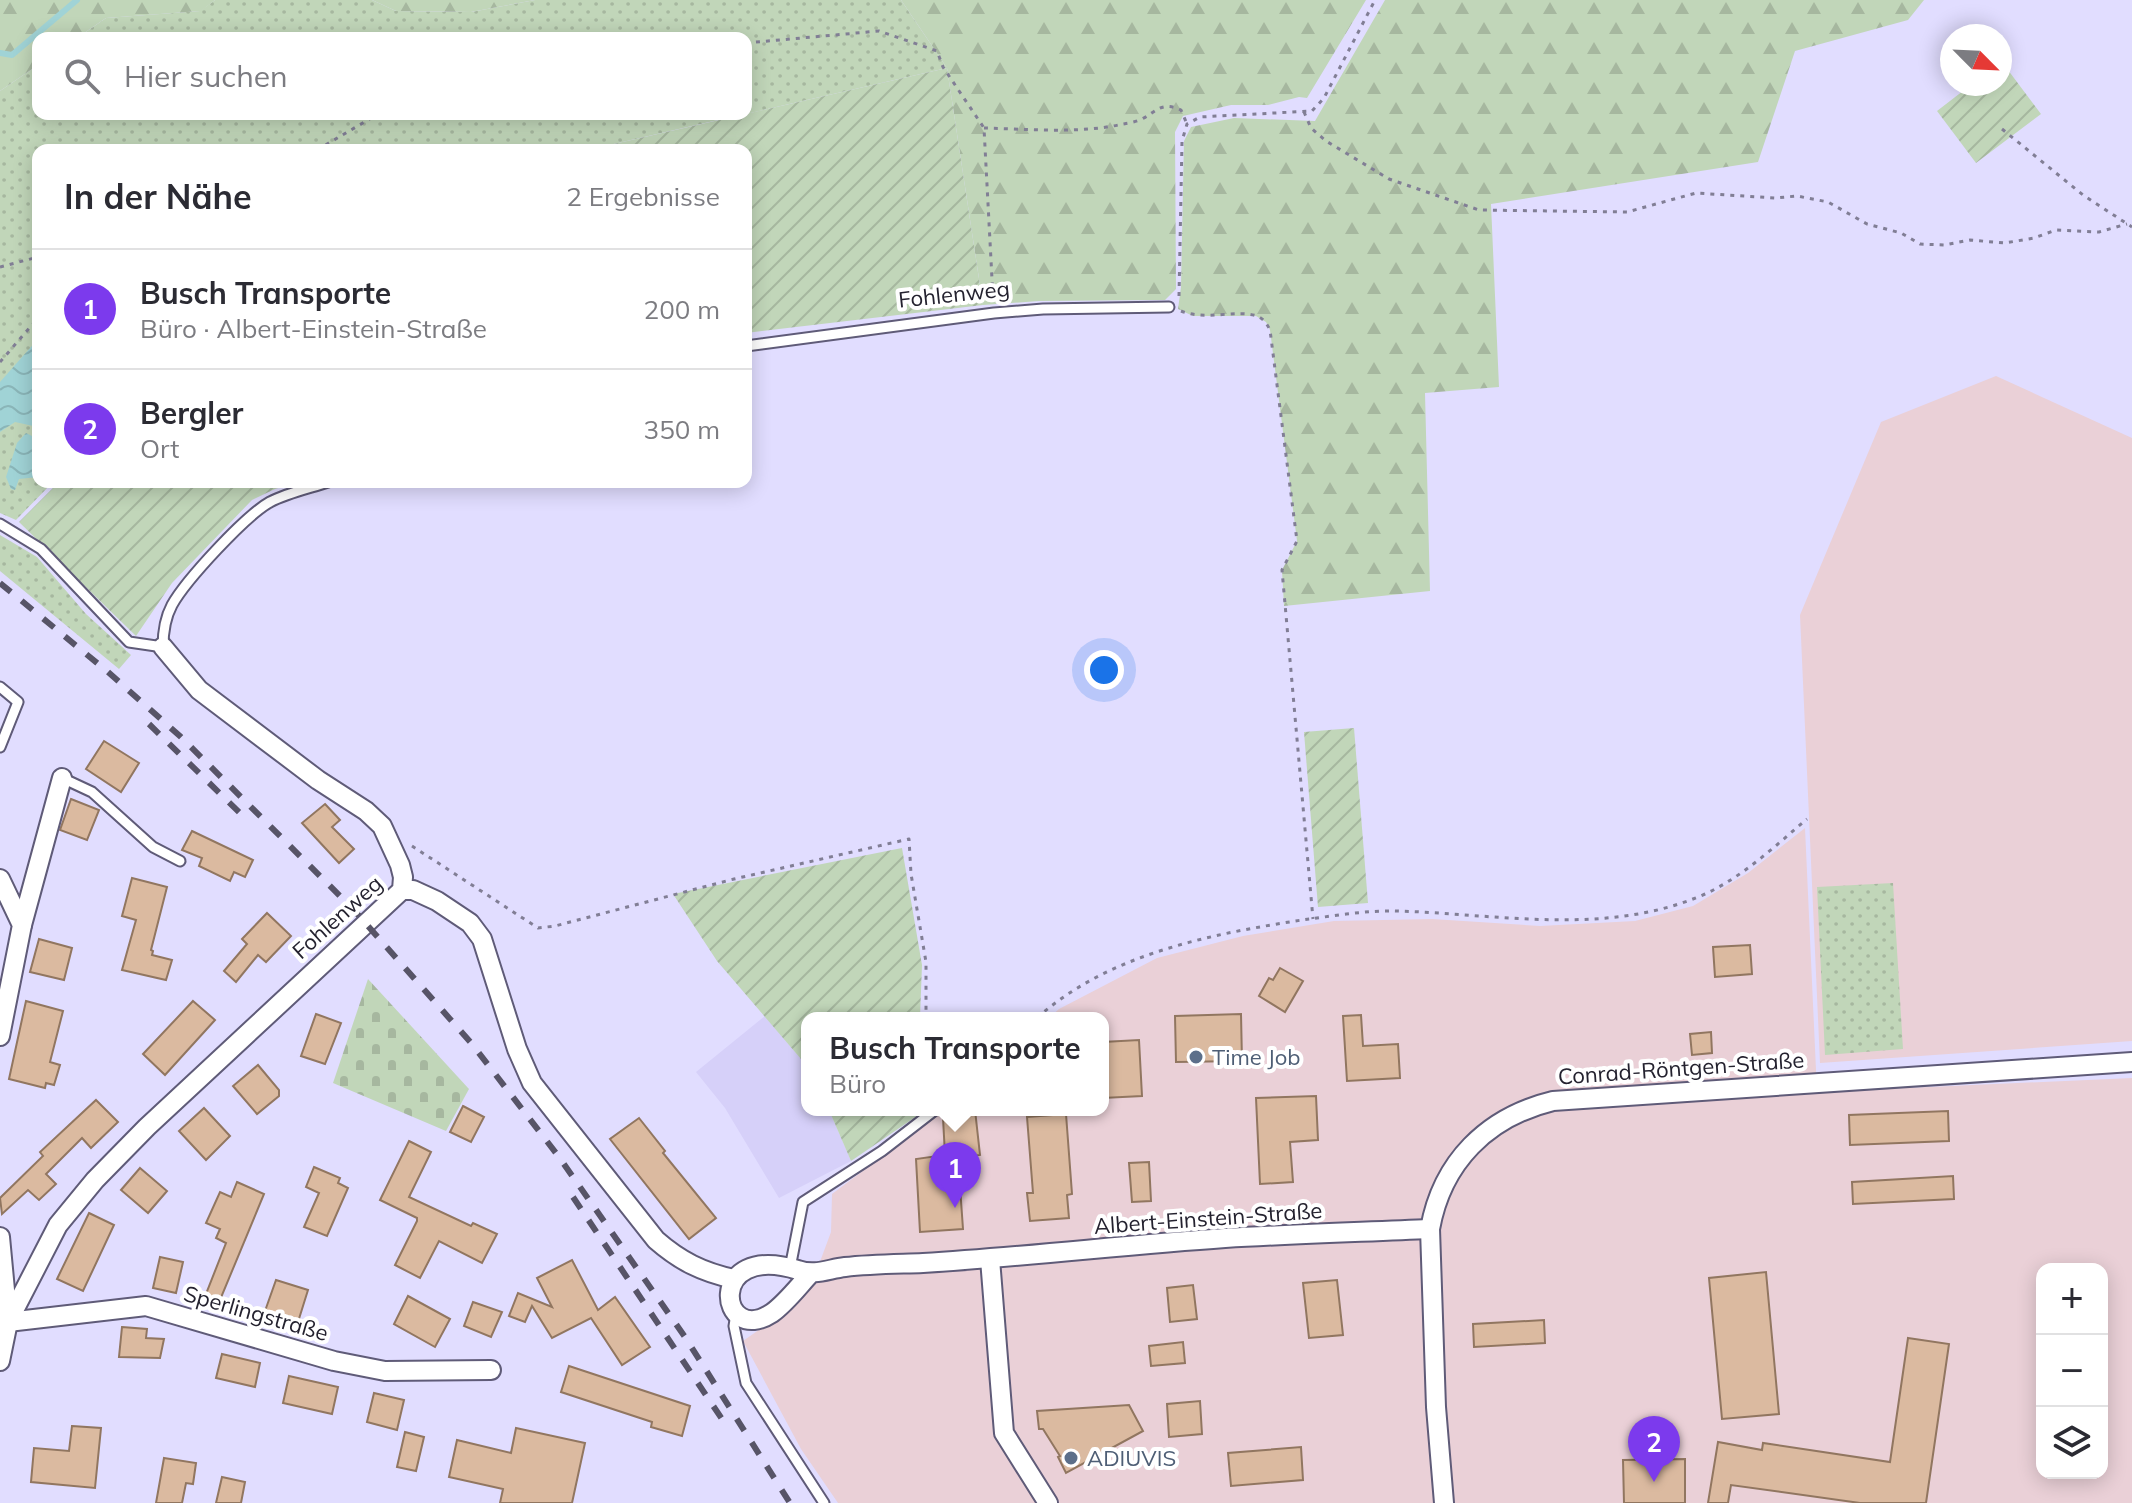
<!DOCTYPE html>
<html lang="de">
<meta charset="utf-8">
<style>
:root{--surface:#fff;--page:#f2f2f3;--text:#2b2b33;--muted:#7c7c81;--line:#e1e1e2;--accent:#7c3aed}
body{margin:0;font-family:Mulish,sans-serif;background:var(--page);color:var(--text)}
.controls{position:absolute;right:24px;bottom:24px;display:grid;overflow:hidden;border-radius:16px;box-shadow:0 4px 20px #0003}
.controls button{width:72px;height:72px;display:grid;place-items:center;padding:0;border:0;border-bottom:2px solid var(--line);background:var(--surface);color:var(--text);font:40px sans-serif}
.compass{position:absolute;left:1940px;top:24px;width:72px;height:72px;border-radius:50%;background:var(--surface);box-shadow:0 4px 20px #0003;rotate:114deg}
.you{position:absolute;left:1104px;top:670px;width:28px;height:28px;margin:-20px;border:6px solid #fff;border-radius:50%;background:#1a73e8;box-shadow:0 0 0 12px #1a73e833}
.badge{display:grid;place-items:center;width:52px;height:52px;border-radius:50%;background:var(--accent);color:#fff;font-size:26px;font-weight:700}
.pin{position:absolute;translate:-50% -66px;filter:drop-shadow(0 2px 4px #0008)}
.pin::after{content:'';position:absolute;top:42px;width:28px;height:24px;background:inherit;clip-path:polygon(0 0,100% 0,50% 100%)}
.popup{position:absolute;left:801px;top:1012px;width:308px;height:104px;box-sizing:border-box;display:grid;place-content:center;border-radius:16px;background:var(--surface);filter:drop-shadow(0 2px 6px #0005);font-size:26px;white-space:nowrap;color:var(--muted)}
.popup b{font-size:30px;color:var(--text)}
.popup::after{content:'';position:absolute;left:50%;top:100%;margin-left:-16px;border:16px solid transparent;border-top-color:var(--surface)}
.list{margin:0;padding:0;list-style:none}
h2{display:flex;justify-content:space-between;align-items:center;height:104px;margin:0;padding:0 32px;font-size:34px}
h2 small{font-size:26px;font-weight:400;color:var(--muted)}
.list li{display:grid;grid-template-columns:52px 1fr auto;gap:24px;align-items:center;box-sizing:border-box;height:120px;padding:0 32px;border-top:2px solid var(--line)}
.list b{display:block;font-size:30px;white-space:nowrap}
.list p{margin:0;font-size:26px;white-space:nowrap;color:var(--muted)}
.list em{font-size:26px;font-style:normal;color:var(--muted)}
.icon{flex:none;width:44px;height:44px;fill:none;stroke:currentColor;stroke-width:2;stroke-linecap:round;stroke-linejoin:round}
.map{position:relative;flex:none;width:2132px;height:1503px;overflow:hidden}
.search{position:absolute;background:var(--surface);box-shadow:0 4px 20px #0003;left:32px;top:32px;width:720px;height:88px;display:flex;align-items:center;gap:20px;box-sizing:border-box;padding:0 28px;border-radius:16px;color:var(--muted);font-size:30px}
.panel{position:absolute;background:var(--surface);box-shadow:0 4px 20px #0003;left:32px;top:144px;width:720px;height:344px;border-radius:16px}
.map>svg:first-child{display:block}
.commercial{fill:#ead0d7;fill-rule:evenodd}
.built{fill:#d6d0f9}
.grass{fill:url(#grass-dots)}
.forest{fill:url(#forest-firs)}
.cemetery{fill:url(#cemetery-stones)}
.garden{fill:url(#garden-furrows)}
.water{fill:url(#water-waves)}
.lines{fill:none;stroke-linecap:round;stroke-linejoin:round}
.stream{stroke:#a0d3d6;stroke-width:6}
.building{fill:#dbbaa0;stroke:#917660;stroke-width:2}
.service-casing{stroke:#5f5b78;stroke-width:13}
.minor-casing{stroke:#5f5b78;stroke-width:22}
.path{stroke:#817e95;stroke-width:3;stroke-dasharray:4 6;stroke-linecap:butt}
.service{stroke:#fff;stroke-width:9}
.minor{stroke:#fff;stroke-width:18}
.rail{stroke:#575467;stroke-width:6;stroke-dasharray:14 14;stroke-linecap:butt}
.service-dot{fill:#5c6f8a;stroke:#fff;stroke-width:3}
.labels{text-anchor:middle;stroke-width:8;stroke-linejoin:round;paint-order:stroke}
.street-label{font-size:22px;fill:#24222f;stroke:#fff}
.service-label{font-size:22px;fill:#4e5e75;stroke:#fff;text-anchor:start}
</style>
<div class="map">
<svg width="2132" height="1503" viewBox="0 0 2132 1503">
<defs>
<pattern id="grass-dots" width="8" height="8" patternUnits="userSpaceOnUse" patternTransform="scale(2)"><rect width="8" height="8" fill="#c1d6b9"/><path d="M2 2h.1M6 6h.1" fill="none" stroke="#a6b79f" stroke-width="1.8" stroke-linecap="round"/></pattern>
<pattern id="forest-firs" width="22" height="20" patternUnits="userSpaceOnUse" patternTransform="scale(2)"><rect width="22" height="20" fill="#c1d6b9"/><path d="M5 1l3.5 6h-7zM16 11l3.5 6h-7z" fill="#a6b79f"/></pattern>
<pattern id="cemetery-stones" width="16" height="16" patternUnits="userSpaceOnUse" patternTransform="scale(2)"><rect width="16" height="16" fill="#c1d6b9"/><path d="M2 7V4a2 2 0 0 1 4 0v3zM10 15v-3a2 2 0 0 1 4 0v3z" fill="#a6b79f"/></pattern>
<pattern id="garden-furrows" width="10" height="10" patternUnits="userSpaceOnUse" patternTransform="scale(2)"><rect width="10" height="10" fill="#c1d6b9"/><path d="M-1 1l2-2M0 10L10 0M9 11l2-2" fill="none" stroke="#a6b79f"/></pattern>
<pattern id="water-waves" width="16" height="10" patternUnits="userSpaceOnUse" patternTransform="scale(2)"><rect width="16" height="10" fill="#a0d3d6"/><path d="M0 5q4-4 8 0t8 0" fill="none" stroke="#8ab5b8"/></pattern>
</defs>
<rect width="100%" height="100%" fill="#e1ddff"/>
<!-- commercial -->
<g class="commercial">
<path d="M1996,376L2132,438V1041L1820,1063L1800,615L1881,422Z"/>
<path d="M1805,828L1817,1092L2132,1078V1503H838L801,1449L743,1341L790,1308L811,1286L831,1232L832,1194L944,1110H1103V1018H1049L1059,1009L1157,958L1243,936L1334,921L1432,919L1540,926L1635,921L1693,906L1748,873ZM2042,1269H2102V1473H2042Z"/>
</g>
<!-- built -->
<path class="built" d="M765,1016L807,1066V1110H829L851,1161L779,1198L725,1108L696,1072Z"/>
<!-- grass -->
<g class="grass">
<path d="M215,0H372L396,11L471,12L535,0H901L947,68L746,114V38H77L106,18L200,11Z"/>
<path d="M38,65V114H744L605,146L596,150H38V482H53L16,520L0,513V91Z"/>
<path d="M0,535L37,557L86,614L131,655L119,669L0,571Z"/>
<path d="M1893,883L1903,1049L1825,1055L1817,887Z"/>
</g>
<!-- forest -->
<g class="forest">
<path d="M0,0H215L201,11L106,18L77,38H38V65L0,91Z"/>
<path d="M372,0H535L471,12L396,11Z"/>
<path d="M901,0H1366L1307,98L1299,97L1268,105H1231L1183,116L1175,132L1176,289L1165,300L1039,301L983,305L947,68Z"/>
<path d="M1385,0H1924L1908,20L1795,51L1758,162L1491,204L1499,387L1425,393L1430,591L1284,606L1282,570L1297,541L1270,330L1266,322L1256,316H1193L1178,309L1181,287L1184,141L1191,127L1234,118L1315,121Z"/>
</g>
<!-- cemetery -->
<path class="cemetery" d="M368,979L469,1089L446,1131L333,1083Z"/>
<!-- garden -->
<g class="garden">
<path d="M2002,62L2041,114L1976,163L1937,111L1972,84H2000Z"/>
<path d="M947,68L983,305L746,333V150H596L605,146Z"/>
<path d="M59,482H298L275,489L252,500L172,583L136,636L19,522Z"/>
<path d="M1354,728L1368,903L1318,907L1304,732Z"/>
<path d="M902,848L922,965L920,1018H807V1066L717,961L673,894Z"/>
<path d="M829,1110H917V1116L851,1161Z"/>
</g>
<!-- water -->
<g class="water">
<path d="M38,339V427L15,422L0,432V382Z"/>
<path d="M26,433L38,439V477L19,479L15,490L11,489L6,477L17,443Z"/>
</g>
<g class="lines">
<!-- stream -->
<path class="stream" d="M0,53L12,55L77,0"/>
</g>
<!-- building -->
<g class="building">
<path d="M104,741L139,763L121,792L86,769Z"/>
<path d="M71,799L99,810L87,840L60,830Z"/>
<path d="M325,804L340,820L332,827L354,849L339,863L302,823Z"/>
<path d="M192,831L253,860L245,877L234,872L230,881L199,866L202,858L182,850Z"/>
<path d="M132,878L167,887L151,950L153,951L152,955L172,960L166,980L122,970L136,920L122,916Z"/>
<path d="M267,913L291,936L266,962L258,955L236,982L224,971L247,944L242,939Z"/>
<path d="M39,939L72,948L64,980L30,972Z"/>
<path d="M1750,945L1752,974L1715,977L1713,947Z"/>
<path d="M1280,968L1303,981L1285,1012L1259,996L1269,978L1273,980Z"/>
<path d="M26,1001L63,1011L50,1062L60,1065L54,1085L46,1083L45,1088L9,1079Z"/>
<path d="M193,1001L215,1020L165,1075L143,1054Z"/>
<path d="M316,1014L341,1023L325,1064L301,1056Z"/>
<path d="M1241,1014L1242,1061L1176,1062L1175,1016Z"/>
<path d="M1361,1015L1363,1046L1398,1044L1400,1078L1347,1081L1343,1016Z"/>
<path d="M1711,1032L1712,1053L1692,1055L1690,1034Z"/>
<path d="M1139,1040L1142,1096L1103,1098V1042Z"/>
<path d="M258,1065L279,1090V1096L257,1114L233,1086Z"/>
<path d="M1316,1096L1318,1140L1290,1142L1293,1182L1260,1184L1256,1098Z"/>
<path d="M96,1100L118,1122L91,1148L82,1138L46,1174L56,1184L39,1200L28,1190L2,1214L0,1198L43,1156L40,1152Z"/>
<path d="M463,1106L484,1117L471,1142L450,1132Z"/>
<path d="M204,1108L230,1136L206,1160L179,1131Z"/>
<path d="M956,1110H975L980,1155L958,1158L963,1229L920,1232L916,1159L945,1155L943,1118Z"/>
<path d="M1948,1111L1949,1141L1850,1145L1849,1115Z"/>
<path d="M1066,1114L1072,1194L1067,1195L1069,1218L1030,1221L1027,1193H1033L1027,1117Z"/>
<path d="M639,1118L665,1151L663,1153L716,1218L689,1239L610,1139Z"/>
<path d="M409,1141L431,1152L409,1197L471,1226L473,1223L497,1234L482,1263L439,1241L420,1278L395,1265L417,1221V1218L380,1200Z"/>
<path d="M1149,1162L1151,1201L1132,1202L1129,1163Z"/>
<path d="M314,1167L340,1178L338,1183L348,1188L327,1236L304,1227L319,1193L306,1187Z"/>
<path d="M140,1168L167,1191L148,1213L121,1190Z"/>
<path d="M1953,1176L1954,1199L1853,1204L1852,1182Z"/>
<path d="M237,1182L264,1194L220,1300L206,1294L226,1243L216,1238L220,1229L206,1223L220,1192L231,1197Z"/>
<path d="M89,1213L114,1225L83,1291L57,1279Z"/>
<path d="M160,1257L183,1262L176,1293L153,1288Z"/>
<path d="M572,1260L598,1310L615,1297L650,1347L622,1365L591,1318L552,1338L532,1306L525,1322L509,1316L518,1293L552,1307L537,1278Z"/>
<path d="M1766,1272L1779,1414L1722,1419L1709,1278Z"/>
<path d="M276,1280L308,1290L298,1322L265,1311Z"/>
<path d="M1337,1280L1343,1335L1309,1338L1303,1283Z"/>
<path d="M1193,1285L1197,1319L1170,1322L1167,1288Z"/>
<path d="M408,1296L450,1319L435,1347L394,1324Z"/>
<path d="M473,1302L502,1312L491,1337L464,1326Z"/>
<path d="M1544,1320L1545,1343L1474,1347L1473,1324Z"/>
<path d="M122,1327L147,1329L146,1338L164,1339L160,1358L119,1357Z"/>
<path d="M1908,1338L1949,1344L1926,1503H1860L1731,1485L1728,1503H1708L1718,1442L1762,1450L1763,1443L1890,1462Z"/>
<path d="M1183,1342L1185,1363L1151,1366L1149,1346Z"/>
<path d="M222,1354L260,1363L255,1387L216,1378Z"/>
<path d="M569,1366L690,1406L682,1436L651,1427L652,1422L561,1392Z"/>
<path d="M289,1376L338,1387L332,1414L283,1403Z"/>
<path d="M374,1393L404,1400L397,1430L367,1422Z"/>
<path d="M1200,1401L1202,1434L1169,1437L1167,1404Z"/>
<path d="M1129,1405L1143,1431L1066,1473L1058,1457L1060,1456L1043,1429H1039L1037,1411Z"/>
<path d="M72,1426L101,1428L95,1488L31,1482L34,1448L69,1451Z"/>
<path d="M516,1428L585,1443L572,1503H500L503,1489L449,1477L457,1440L511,1453Z"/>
<path d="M405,1432L424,1437L416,1471L397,1467Z"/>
<path d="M1301,1447L1303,1480L1231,1486L1228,1453Z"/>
<path d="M164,1458L196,1463L193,1484L186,1483L182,1503H156Z"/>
<path d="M1685,1459V1503H1624L1623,1460Z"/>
<path d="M222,1477L245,1482L241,1503H216Z"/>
</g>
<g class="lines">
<!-- service casing -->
<g class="service-casing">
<g id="service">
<path d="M746,346L994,313L1043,309L1169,307"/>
<path d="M0,524L41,549L129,642L163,647C163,633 165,618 172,605C186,580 245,516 270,502C287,493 310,488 328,482"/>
<path d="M0,687L18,702L0,747"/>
<path d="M62,778L92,792L153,847L180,861"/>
<path d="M790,1268L803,1202L882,1151L935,1110"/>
<path d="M736,1314L734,1326L746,1383L824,1503"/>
</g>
</g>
<!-- minor casing -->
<g class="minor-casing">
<g id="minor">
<path d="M0,879L22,925L0,1036"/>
<path d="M402,890H413L437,901L470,923L482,939L517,1049L532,1083L656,1240C680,1261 702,1272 734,1279"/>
<path d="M22,925L62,778"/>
<path d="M0,1237L8,1322L0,1361"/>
<path d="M990,1259L1004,1433L1048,1503"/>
<path d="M810,1274C798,1287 786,1303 772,1313C719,1348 704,1241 798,1270C815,1276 828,1269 845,1267C871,1264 897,1264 923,1263C1024,1257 1124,1245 1225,1238C1293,1234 1362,1232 1430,1229"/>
<path d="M8,1322L58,1225L95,1180L147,1127L402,890L403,877L400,865L382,826L366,811L318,780L199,690L163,647"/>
<path d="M8,1322L146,1306L334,1361L385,1371L491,1370"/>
<path d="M1444,1503L1436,1407L1430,1229C1442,1162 1487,1117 1553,1101L2132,1062"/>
</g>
</g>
<!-- path -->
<g class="path">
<path d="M746,43L879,31L937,51L943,67L984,128L993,298"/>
<path d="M1304,112L1311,128L1326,141L1389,179L1479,210L1627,212L1696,193L1775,198L1797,196L1828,202L1867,224L1901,233L1920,244L1944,245L1970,240L2005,243L2034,238L2056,230L2099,232L2127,224"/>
<path d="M984,128C1029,129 1079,134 1123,124C1129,123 1136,122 1142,119C1157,111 1162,101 1181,110L1187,124"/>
<path d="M2002,129L2083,195L2132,227"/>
<path d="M317,150L378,114"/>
<path d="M0,267L38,257"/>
<path d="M1179,296L1182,141L1187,124L1200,117L1312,111L1324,98L1375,0"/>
<path d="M1181,311C1206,321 1237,309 1257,316C1264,319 1267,324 1270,330L1297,541L1282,570L1313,919"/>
<path d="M0,362L38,318"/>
<path d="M255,482L262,489"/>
<path d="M412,846L538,928L555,926L734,879L909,839L911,874L926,962V1018"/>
<path d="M1037,1018C1108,954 1211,934 1302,920C1333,916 1367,910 1398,911C1499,914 1608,937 1705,894C1744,876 1775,846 1807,819"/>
</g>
<!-- service -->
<use href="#service" class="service"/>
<!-- minor -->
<use href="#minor" class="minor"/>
<!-- rail -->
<g class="rail">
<path d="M0,583L108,672L181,737L352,908L472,1044L559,1157L685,1337L790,1503"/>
<path d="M149,724L244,817"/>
<path d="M573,1197L722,1419"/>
</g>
</g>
<!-- markers -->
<g class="service-dot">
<circle cx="1196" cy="1057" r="8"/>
<circle cx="1071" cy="1458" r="8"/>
</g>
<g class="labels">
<!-- street labels -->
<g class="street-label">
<text transform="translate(954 294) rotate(-6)" y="8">Fohlenweg</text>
<text transform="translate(337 917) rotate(-42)" y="8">Fohlenweg</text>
<text transform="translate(1681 1068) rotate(-4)" y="8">Conrad-Röntgen-Straße</text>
<text transform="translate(1208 1218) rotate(-4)" y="8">Albert-Einstein-Straße</text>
<text transform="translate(256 1313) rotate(16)" y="8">Sperlingstraße</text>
</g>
<!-- service labels -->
<g class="service-label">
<text x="1212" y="1065">Time Job</text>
<text x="1087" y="1466">ADIUVIS</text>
</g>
</g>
</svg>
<div class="controls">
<button>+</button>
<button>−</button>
<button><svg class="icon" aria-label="layers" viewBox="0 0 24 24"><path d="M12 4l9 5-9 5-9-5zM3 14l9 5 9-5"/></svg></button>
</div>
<svg class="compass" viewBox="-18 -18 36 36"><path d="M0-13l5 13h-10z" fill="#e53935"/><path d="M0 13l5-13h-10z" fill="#7c7c81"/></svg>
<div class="you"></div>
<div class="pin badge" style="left:955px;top:1208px">1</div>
<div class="popup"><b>Busch Transporte</b>Büro</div>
<div class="pin badge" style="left:1654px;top:1482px">2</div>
<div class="search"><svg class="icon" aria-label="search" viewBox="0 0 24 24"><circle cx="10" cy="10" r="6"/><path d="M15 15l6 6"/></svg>Hier suchen</div>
<section class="panel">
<h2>In der Nähe<small>2 Ergebnisse</small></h2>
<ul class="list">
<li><span class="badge">1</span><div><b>Busch Transporte</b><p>Büro · Albert-Einstein-Straße</p></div><em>200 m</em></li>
<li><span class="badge">2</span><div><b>Bergler</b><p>Ort</p></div><em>350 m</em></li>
</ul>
</section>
</div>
